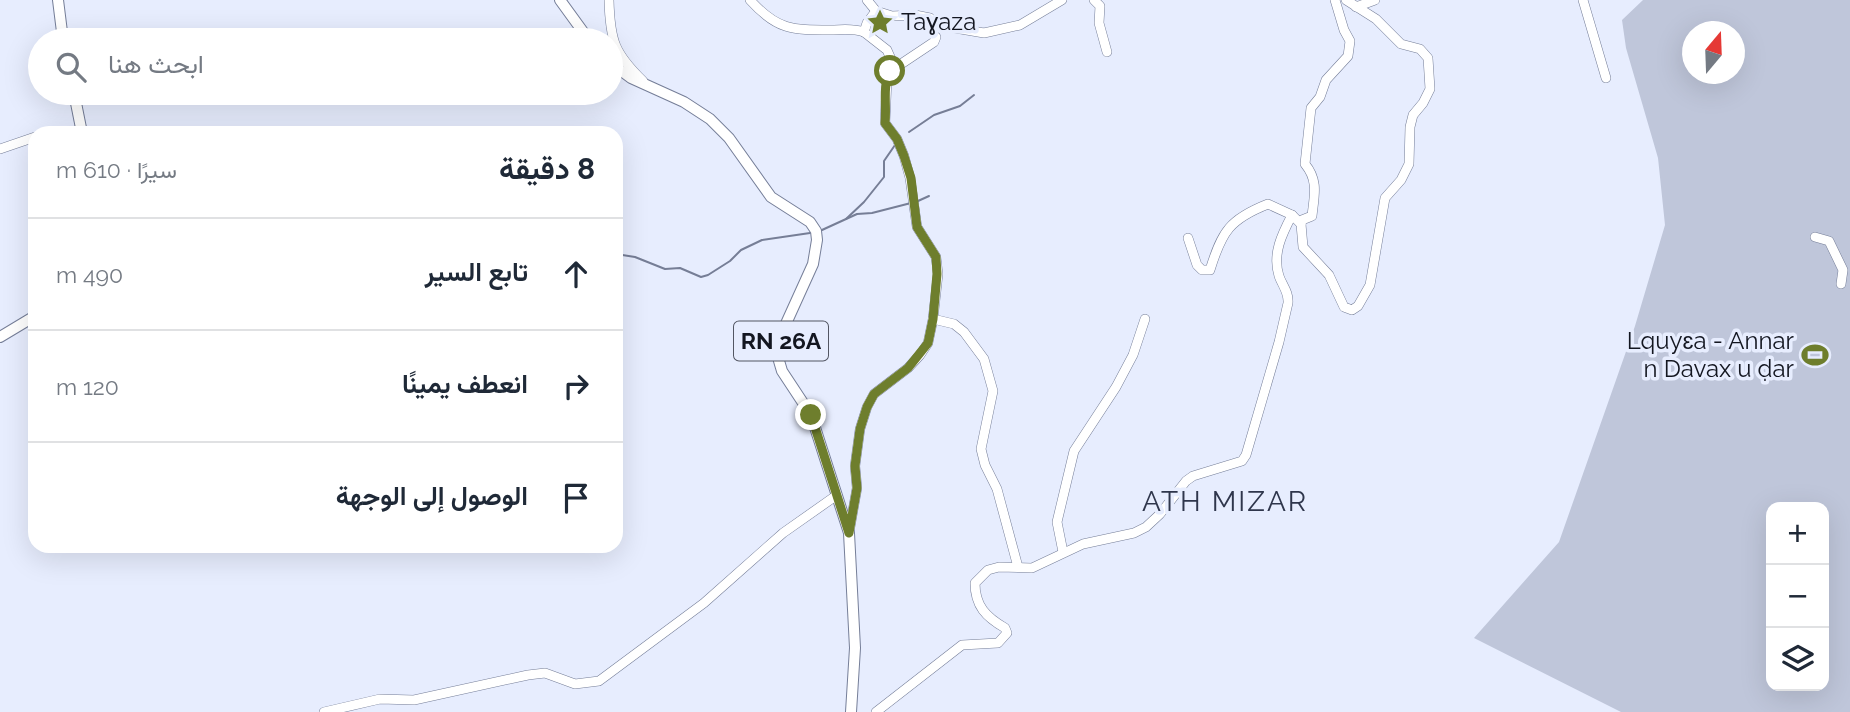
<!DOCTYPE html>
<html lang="ar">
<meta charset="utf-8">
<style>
:root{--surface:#fff;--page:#f2f2f3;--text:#1f2937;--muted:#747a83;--line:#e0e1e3}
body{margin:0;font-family:Raleway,Vazirmatn,sans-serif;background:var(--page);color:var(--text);direction:rtl}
.controls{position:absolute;right:21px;bottom:21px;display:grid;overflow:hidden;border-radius:14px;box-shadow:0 7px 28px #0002}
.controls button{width:63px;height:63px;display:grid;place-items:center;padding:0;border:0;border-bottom:2px solid var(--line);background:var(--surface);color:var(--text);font:35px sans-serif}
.compass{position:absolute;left:1682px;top:21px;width:63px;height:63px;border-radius:50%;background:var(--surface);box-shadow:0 7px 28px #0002;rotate:19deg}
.stop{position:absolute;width:21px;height:21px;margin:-16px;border:5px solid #6e7e2d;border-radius:50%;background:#fff}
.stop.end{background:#6e7e2d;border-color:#fff;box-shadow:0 2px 7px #0008}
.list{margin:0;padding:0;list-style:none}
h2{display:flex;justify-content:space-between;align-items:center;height:91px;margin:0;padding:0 28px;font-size:30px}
h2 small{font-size:23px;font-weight:400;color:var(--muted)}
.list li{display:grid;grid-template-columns:46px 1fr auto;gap:21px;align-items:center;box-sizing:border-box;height:112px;padding:0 28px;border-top:2px solid var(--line)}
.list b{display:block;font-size:26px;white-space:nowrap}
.list em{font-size:23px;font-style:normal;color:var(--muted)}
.icon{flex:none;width:38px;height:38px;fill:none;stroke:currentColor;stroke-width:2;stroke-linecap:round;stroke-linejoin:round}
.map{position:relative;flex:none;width:1850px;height:712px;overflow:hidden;direction:ltr}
.search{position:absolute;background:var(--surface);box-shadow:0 7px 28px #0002;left:28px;top:28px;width:595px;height:77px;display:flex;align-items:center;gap:18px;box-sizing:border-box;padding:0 24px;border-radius:38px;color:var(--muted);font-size:26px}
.panel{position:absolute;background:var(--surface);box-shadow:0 7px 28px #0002;left:28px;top:126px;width:595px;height:427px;border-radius:21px;direction:rtl}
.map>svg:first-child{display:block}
.green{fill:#bfc6da;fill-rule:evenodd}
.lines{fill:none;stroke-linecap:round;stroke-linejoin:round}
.stream{stroke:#767e96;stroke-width:2}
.minor-casing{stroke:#757e98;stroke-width:10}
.major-casing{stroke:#757e98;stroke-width:12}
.minor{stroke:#fff;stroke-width:9}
.major{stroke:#fff;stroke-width:10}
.route{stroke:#6e7e2d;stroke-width:9}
.labels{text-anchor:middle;stroke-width:7;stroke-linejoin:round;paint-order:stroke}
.shield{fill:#e7edfe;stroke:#535663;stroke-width:2}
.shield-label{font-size:23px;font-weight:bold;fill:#131620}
.poi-label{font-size:24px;fill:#131620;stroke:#e7edfe;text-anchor:start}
.quarter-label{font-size:28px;letter-spacing:2px;fill:#2f364c;stroke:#e7edfe}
</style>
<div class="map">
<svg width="1850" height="712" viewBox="0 0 1850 712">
<rect width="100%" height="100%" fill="#e7edfe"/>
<!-- green -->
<path class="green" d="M1643,0H1850V712H1621L1474,638L1559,542L1635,326L1665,225L1658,158L1626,48L1622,20ZM1692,32H1734V74H1692ZM1771,507H1824V686H1771Z"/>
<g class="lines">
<!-- stream -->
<g class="stream">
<path d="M909,132L934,115L960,106L974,95"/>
<path d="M918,201L929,196"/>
<path d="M846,219L864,202L884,177V161L895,145"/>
<path d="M822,230L857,214L872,213L911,203"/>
<path d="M616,254L635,257L665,269L680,268L701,277L708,275L730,261L741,250L762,240L810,233"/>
</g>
<!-- minor casing -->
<g class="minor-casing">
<g id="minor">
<path d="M609,0C610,40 614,53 643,81"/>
<path d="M750,0C777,30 792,30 830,30C843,30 852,28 864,32L867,23L876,11L892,16L915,15L930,18L949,27L984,33L1020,25L1062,0"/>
<path d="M867,0L876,11"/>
<path d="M1094,0L1100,6L1099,23L1107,52"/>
<path d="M1583,0L1606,78"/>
<path d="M1356,7L1375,0"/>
<path d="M864,32L887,50L895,68L887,78L885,123L897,139L904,156L910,178L917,227L936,257L938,274L933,319"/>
<path d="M895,68L934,42L936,37"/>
<path d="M0,149L35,137"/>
<path d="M1301,224L1302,220L1312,216C1314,196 1319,181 1305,164L1311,108L1320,97L1326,80L1348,56L1350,41L1344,30L1335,0"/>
<path d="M1815,237L1829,241L1843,270L1841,284"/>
<path d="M1188,238L1197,265L1202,270H1210C1222,231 1230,219 1268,204L1292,215L1301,224L1303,247L1329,275L1344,307L1352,310L1358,306L1370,285L1385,198L1401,180L1409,164L1410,127L1413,115L1423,103L1430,89L1428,58L1420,49L1401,44L1376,19L1346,0"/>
<path d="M849,533L857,488L855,466L860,429L867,407L874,394L908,368L920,355L928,343L933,319L954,324L964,332L984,359L993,391L981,449L985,465L997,489L1018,567"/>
<path d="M1063,552L1057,522L1074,451L1116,387L1133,355L1145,319"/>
<path d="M324,712L380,699L414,700L528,675L545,673L575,684L599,681L704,603L783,533L837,495"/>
<path d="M876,712L962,645L998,643L1007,633L1005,628C986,617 975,606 975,583L988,570L999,567L1032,568L1083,544L1134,533L1146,527L1160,514L1186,481L1193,476L1242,461L1246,455L1279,342L1288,303C1289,292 1282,285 1279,276C1272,254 1282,234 1292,215"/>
</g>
</g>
<!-- major casing -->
<g class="major-casing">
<g id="major">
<path d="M58,0L63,40"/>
<path d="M560,0L589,40"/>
<path d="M611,63L631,78L684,102L710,119L729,138L771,197L810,222L816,231L817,240L813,264L784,328L777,354L782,371L811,415L849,533L855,648L851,712"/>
<path d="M74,93L82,133"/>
<path d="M0,337L35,316"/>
</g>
</g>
<!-- minor -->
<use href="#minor" class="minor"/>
<!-- major -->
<use href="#major" class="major"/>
</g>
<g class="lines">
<!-- route -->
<path class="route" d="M811,415L849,533L857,488L855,466L860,429L867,407L874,394L908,368L928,343L933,319L937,274L936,257L917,227L911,178L904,156L897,139L885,123C887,106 882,87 890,71"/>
</g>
<!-- icons -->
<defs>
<g id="sight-bare" transform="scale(2.1)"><path d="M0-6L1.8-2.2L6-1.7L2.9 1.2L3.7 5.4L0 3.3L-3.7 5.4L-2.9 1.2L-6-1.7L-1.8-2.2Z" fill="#6e7e2d" stroke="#e7edfe" stroke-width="2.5" paint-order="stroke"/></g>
<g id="stadium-bare" transform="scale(2.1)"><path d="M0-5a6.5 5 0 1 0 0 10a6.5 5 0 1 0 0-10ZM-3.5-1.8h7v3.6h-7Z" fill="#6e7e2d" stroke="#e7edfe" stroke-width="2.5" paint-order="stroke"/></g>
</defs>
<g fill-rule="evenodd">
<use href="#sight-bare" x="880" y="22"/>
<use href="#stadium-bare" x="1815" y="355"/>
</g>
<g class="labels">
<!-- shield labels -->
<rect class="shield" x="734" y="321.5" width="94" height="39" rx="5"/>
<g class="shield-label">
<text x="781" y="349">RN 26A</text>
</g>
<!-- poi labels -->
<g class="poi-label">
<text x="901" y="30">Taɣaza</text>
<text x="1794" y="349" text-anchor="end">Lquyɛa - Annar<tspan x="1794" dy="28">n Davax u ḍar</tspan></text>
</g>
<!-- quarter labels -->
<g class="quarter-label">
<text x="1225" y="511">ATH MIZAR</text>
</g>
</g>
</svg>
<div class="controls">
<button>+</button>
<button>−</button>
<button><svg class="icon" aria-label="layers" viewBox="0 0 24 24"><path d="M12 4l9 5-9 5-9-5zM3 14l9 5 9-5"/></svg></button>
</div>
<svg class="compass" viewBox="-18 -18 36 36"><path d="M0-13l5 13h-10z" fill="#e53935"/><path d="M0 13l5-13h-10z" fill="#747a83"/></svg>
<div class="stop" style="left:890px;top:71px"></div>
<div class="stop end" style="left:811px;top:415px"></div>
<div class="search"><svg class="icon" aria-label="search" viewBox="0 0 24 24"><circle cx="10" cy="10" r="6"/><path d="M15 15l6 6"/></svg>ابحث هنا</div>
<section class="panel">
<h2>8 دقيقة<small>سيرًا · 610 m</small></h2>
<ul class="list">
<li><svg class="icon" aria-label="ahead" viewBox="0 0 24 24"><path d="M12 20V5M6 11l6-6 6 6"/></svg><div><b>تابع السير</b></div><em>490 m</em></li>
<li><svg class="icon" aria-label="right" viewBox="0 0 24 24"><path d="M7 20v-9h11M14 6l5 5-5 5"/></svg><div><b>انعطف يمينًا</b></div><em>120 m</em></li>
<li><svg class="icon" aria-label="arrive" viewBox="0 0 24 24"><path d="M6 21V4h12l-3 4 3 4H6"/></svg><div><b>الوصول إلى الوجهة</b></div></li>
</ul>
</section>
</div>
